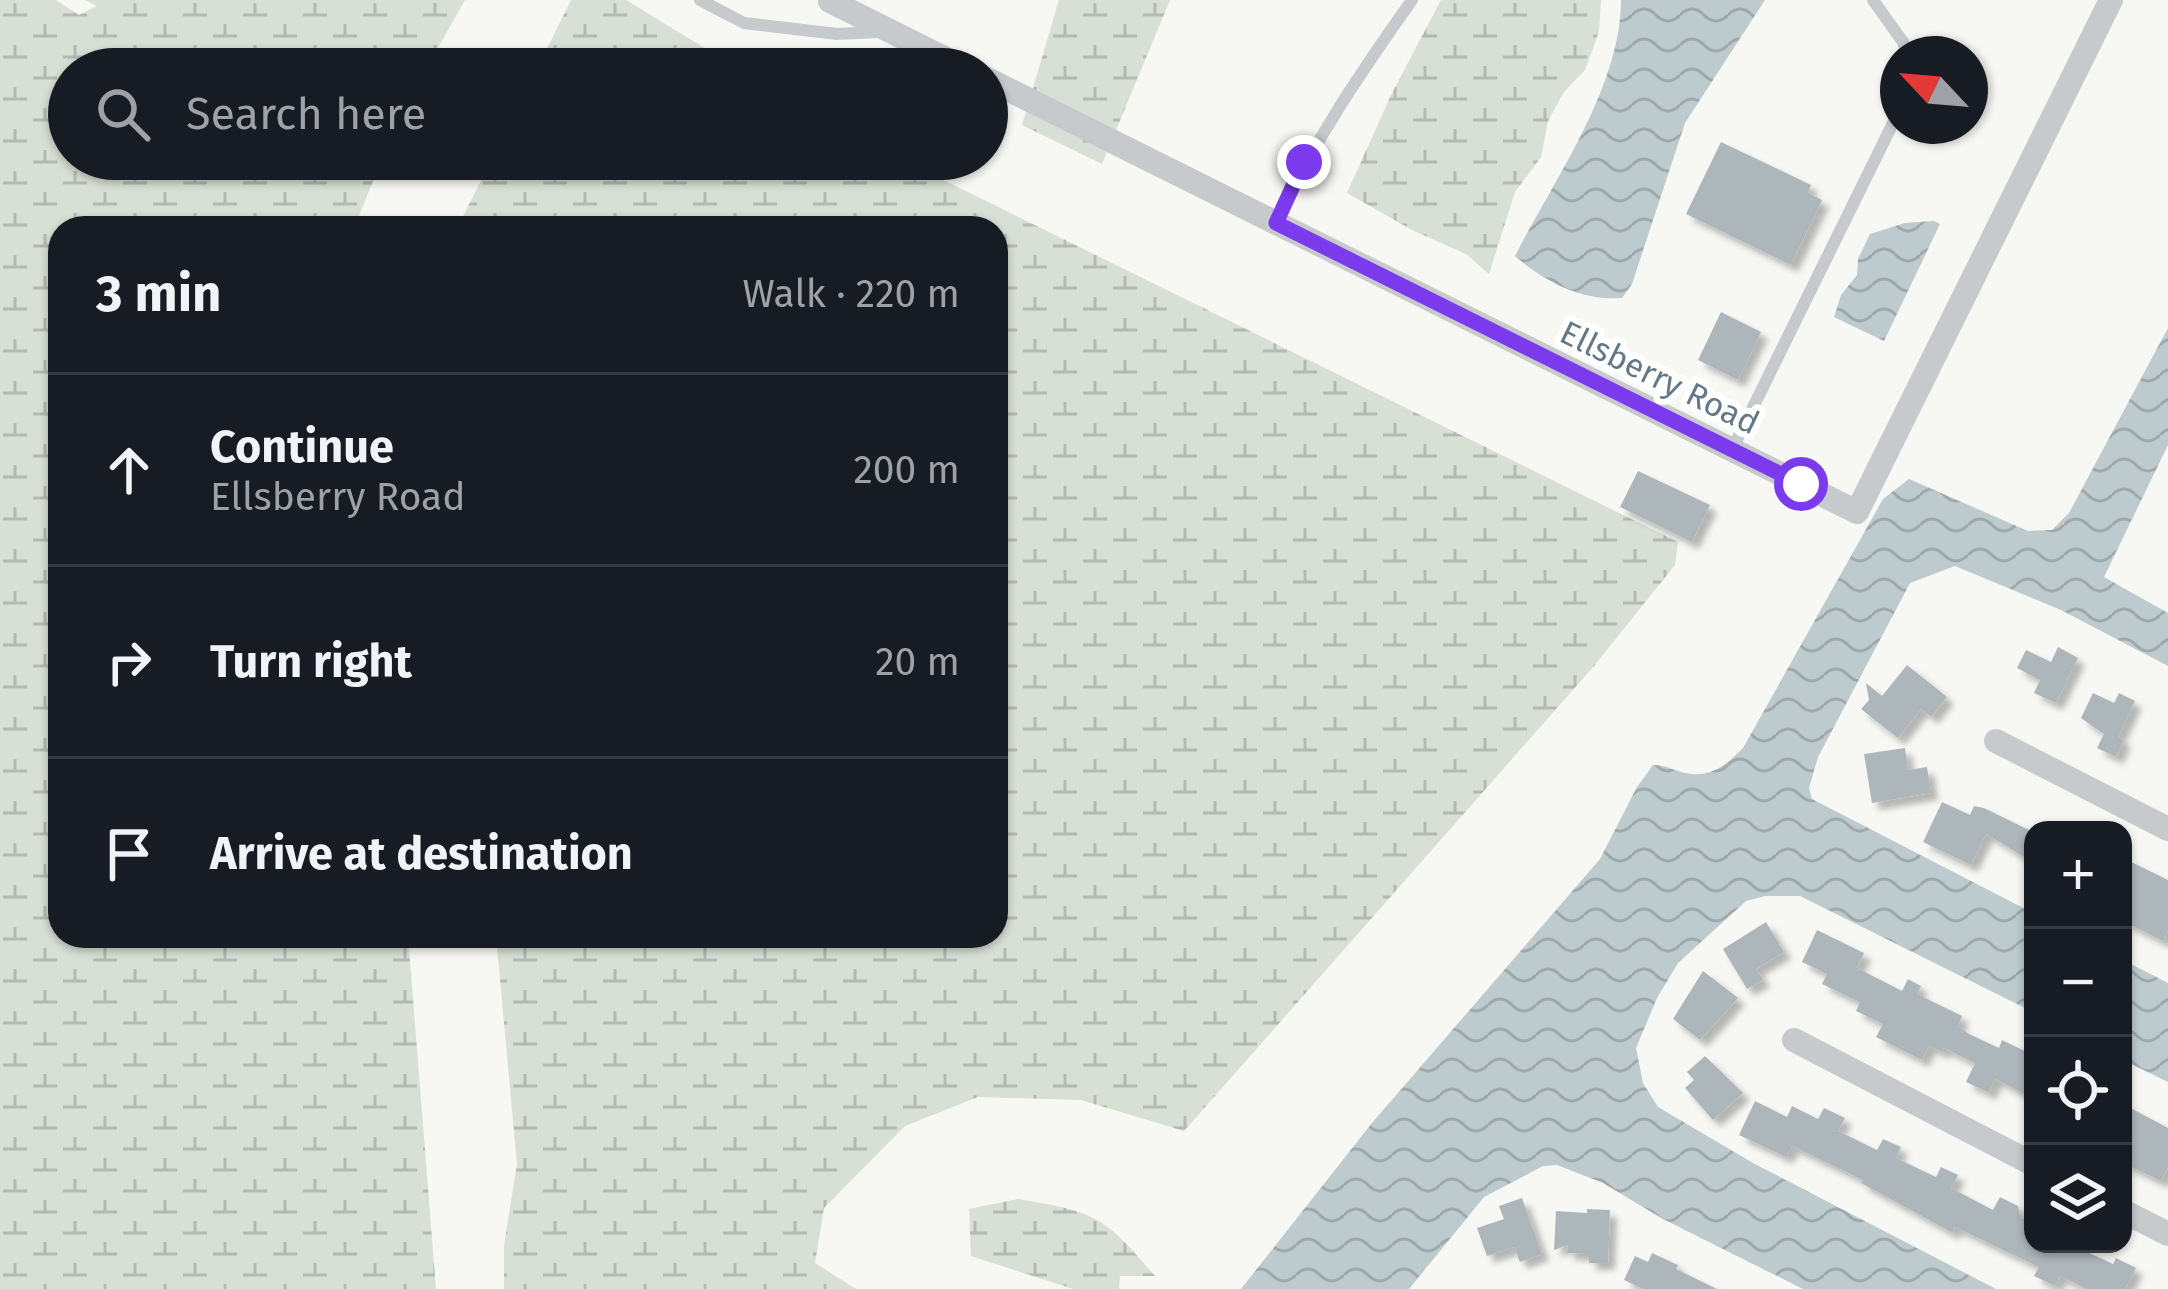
<!DOCTYPE html>
<meta charset="utf-8">
<style>
:root{--surface:#171b24;--page:#242831;--text:#f1f3f6;--muted:#9ea1a6;--line:#363941}
body{margin:0;font-family:"Fira Sans",sans-serif;background:var(--page);color:var(--text)}
.controls{position:absolute;right:36px;bottom:36px;display:grid;overflow:hidden;border-radius:24px;box-shadow:0 3px 9px #0004}
.controls button{width:108px;height:108px;display:grid;place-items:center;padding:0;border:0;border-bottom:3px solid var(--line);background:var(--surface);color:var(--text);font:60px sans-serif}
.compass{position:absolute;left:1880px;top:36px;width:108px;height:108px;border-radius:50%;background:var(--surface);box-shadow:0 3px 9px #0004;rotate:296deg}
.stop{position:absolute;width:36px;height:36px;margin:-27px;border:9px solid #7c3aed;border-radius:50%;background:#fff}
.stop.end{background:#7c3aed;border-color:#fff;box-shadow:0 3px 12px #0008}
.list{margin:0;padding:0;list-style:none}
h2{display:flex;justify-content:space-between;align-items:center;height:156px;margin:0;padding:0 48px;font-size:51px}
h2 small{font-size:39px;font-weight:400;color:var(--muted)}
.list li{display:grid;grid-template-columns:78px 1fr auto;gap:36px;align-items:center;box-sizing:border-box;height:192px;padding:0 48px;border-top:3px solid var(--line)}
.list b{display:block;font-size:45px;white-space:nowrap}
.list p{margin:0;font-size:39px;white-space:nowrap;color:var(--muted)}
.list em{font-size:39px;font-style:normal;color:var(--muted)}
.icon{flex:none;width:66px;height:66px;fill:none;stroke:currentColor;stroke-width:2;stroke-linecap:round;stroke-linejoin:round}
.map{position:relative;flex:none;width:2168px;height:1289px;overflow:hidden}
.search{position:absolute;background:var(--surface);box-shadow:0 3px 9px #0004;left:48px;top:48px;width:960px;height:132px;display:flex;align-items:center;gap:30px;box-sizing:border-box;padding:0 42px;border-radius:66px;color:var(--muted);font-size:45px}
.panel{position:absolute;background:var(--surface);box-shadow:0 3px 9px #0004;left:48px;top:216px;width:960px;height:732px;border-radius:36px}
.map>svg:first-child{display:block}
.wetland{fill:url(#wetland-marsh)}
.water{fill:url(#water-waves)}
.building{fill:#adb6bb;filter:url(#shadow)}
.lines{fill:none;stroke-linecap:round;stroke-linejoin:round}
.service{stroke:#c6cacd;stroke-width:12}
.minor{stroke:#c6cacd;stroke-width:24}
.route{stroke:#7c3aed;stroke-width:15}
.labels{text-anchor:middle;stroke-width:12;stroke-linejoin:round;paint-order:stroke}
.street-label{font-size:33px;fill:#647787;stroke:#fff}
</style>
<div class="map">
<svg width="2168" height="1289" viewBox="0 0 2168 1289">
<defs>
<pattern id="wetland-marsh" width="20" height="14" patternUnits="userSpaceOnUse" patternTransform="scale(3)"><rect width="20" height="14" fill="#d8dfd4"/><path d="M1 5h8M5 5V1M11 12h8M15 12V8" fill="none" stroke="#b3bab2"/></pattern>
<pattern id="water-waves" width="16" height="10" patternUnits="userSpaceOnUse" patternTransform="scale(3)"><rect width="16" height="10" fill="#bdcace"/><path d="M0 5q4-4 8 0t8 0" fill="none" stroke="#9da9ad"/></pattern>
<filter id="shadow"><feDropShadow dx="7" dy="7" stdDeviation="3" flood-color="#0004"/></filter>
</defs>
<rect width="100%" height="100%" fill="#f7f7f3"/>
<!-- wetland -->
<g class="wetland">
<path d="M0,0H56L79,15L97,6L85,0H465L426,69H69V159H382L354,228H60V936H408L436,1289H0Z"/>
<path d="M571,0H626L739,69H537Z"/>
<path d="M1059,0H1170L1102,164L1022,125Z"/>
<path d="M1441,0H1601L1599,32L1585,70L1564,92L1548,121L1541,157L1515,192L1489,274L1466,254L1412,230L1347,193L1391,95Z"/>
<path d="M492,159H901L1678,542L1675,565L1594,666L1184,1131L1081,1100L978,1097L905,1126L824,1208L815,1263L856,1289H504V1245L517,1164L496,936H996V228H457Z"/>
<path d="M1018,1199C1096,1212 1104,1216 1155,1276H1120L1119,1289H1073L971,1256L969,1209Z"/>
</g>
<!-- water -->
<g class="water">
<path d="M1621,0H1765L1685,123L1632,284L1622,298C1582,301 1545,282 1515,256C1554,180 1621,87 1621,0Z"/>
<path d="M1934,221L1940,224L1884,341L1834,317L1841,295L1857,275L1858,259L1870,234L1905,223Z"/>
<path d="M2168,328V445L2104,577L2168,613V666L2061,610L1955,566L1910,583L1818,757L1809,788L1812,799L2033,913V1012L1800,896H1765L1746,901L1678,963L1657,998L1636,1048L1643,1083L1658,1107L1753,1163L1996,1289H1803L1663,1219L1603,1183L1557,1165L1543,1166L1484,1197L1409,1289H1241L1372,1123L1600,859L1637,787L1653,765C1668,765 1678,773 1692,774C1714,776 1728,763 1743,748L1883,499L1909,479L2028,531L2052,530L2069,513Z"/>
<path d="M2123,960L2168,983V1082L2123,1060Z"/>
</g>
<!-- building -->
<g class="building">
<path d="M1721,142L1811,185L1808,193L1822,200L1791,265L1686,214Z"/>
<path d="M1721,312L1761,332L1738,380L1698,360Z"/>
<path d="M1638,471L1710,505L1692,542L1620,507Z"/>
<path d="M2058,647L2078,658L2056,703L2034,693L2040,680L2017,668L2026,650L2051,662Z"/>
<path d="M1907,665L1947,697L1931,717L1921,709L1898,738L1861,709L1869,700L1866,683L1882,696Z"/>
<path d="M2093,693L2114,703L2119,693L2135,701L2118,737L2124,740L2116,757L2097,748L2104,734L2081,718Z"/>
<path d="M1905,748L1908,770L1927,767L1931,793L1872,803L1864,754Z"/>
<path d="M1942,802L1970,815L1974,806L1984,808L2033,832V862L1986,834L1971,865L1923,842Z"/>
<path d="M2123,858L2168,880V931L2163,941L2123,921Z"/>
<path d="M1766,922L1784,952L1756,969L1763,980L1747,989L1723,949Z"/>
<path d="M1817,930L1864,953L1857,968L1902,991L1908,979L1921,986L1917,994L1962,1016L1958,1026L1969,1034L1999,1048L2002,1040L2033,1055V1098L1995,1079L1989,1093L1966,1082L1975,1063L1944,1048L1942,1052L1929,1046L1922,1060L1876,1037L1883,1024L1856,1011L1860,1002L1822,984L1827,974L1802,962Z"/>
<path d="M1703,971L1738,998L1700,1040L1673,1019Z"/>
<path d="M1705,1056L1743,1093L1713,1120L1685,1088L1694,1080L1687,1072Z"/>
<path d="M1755,1101L1787,1117L1792,1106L1818,1119L1824,1108L1845,1118L1838,1131L1877,1150L1883,1139L1901,1147L1896,1158L1936,1177L1941,1167L1958,1175L1951,1188L1993,1210L2000,1197L2018,1206L2020,1217L2033,1223V1244H2070L2113,1264L2116,1258L2136,1268L2125,1289H2087L2060,1276L2055,1286L2034,1276L2039,1267L1955,1227L1953,1233L1861,1183L1863,1180L1792,1146L1786,1157L1739,1135Z"/>
<path d="M2123,1104L2168,1128V1167L2161,1181L2123,1163Z"/>
<path d="M1522,1198L1542,1254L1520,1262L1514,1247L1487,1256L1477,1228L1504,1219L1499,1206Z"/>
<path d="M1587,1209L1610,1210L1608,1263H1589V1254L1567,1253L1568,1245L1554,1250L1556,1211L1587,1213Z"/>
<path d="M1652,1253L1678,1265L1676,1269L1717,1289H1643L1624,1280L1635,1256L1648,1262Z"/>
</g>
<g class="lines">
<!-- service -->
<g class="service">
<path d="M700,0L744,23L837,34L878,32"/>
<path d="M1873,0L1903,42L1907,54"/>
<path d="M1276,223C1313,142 1361,72 1412,0"/>
<path d="M1732,450L1898,113"/>
</g>
<!-- minor -->
<g class="minor">
<path d="M830,1L966,69"/>
<path d="M987,79L1857,512L2111,0"/>
<path d="M1996,741L2168,829"/>
<path d="M1794,1040L2033,1164"/>
<path d="M2123,1211L2168,1234"/>
</g>
</g>
<g class="lines">
<!-- route -->
<path class="route" d="M1304,162L1276,223L1801,484"/>
</g>
<g class="labels">
<!-- street labels -->
<g class="street-label">
<text transform="translate(1660 377) rotate(26)" y="12">Ellsberry Road</text>
</g>
</g>
</svg>
<div class="controls">
<button>+</button>
<button>−</button>
<button><svg class="icon" aria-label="locate" viewBox="0 0 24 24"><circle cx="12" cy="12" r="6"/><path d="M12 2v4M12 18v4M2 12h4M18 12h4"/></svg></button>
<button><svg class="icon" aria-label="layers" viewBox="0 0 24 24"><path d="M12 4l9 5-9 5-9-5zM3 14l9 5 9-5"/></svg></button>
</div>
<svg class="compass" viewBox="-18 -18 36 36"><path d="M0-13l5 13h-10z" fill="#e53935"/><path d="M0 13l5-13h-10z" fill="#9ea1a6"/></svg>
<div class="stop" style="left:1801px;top:484px"></div>
<div class="stop end" style="left:1304px;top:162px"></div>
<div class="search"><svg class="icon" aria-label="search" viewBox="0 0 24 24"><circle cx="10" cy="10" r="6"/><path d="M15 15l6 6"/></svg>Search here</div>
<section class="panel">
<h2>3 min<small>Walk · 220 m</small></h2>
<ul class="list">
<li><svg class="icon" aria-label="ahead" viewBox="0 0 24 24"><path d="M12 20V5M6 11l6-6 6 6"/></svg><div><b>Continue</b><p>Ellsberry Road</p></div><em>200 m</em></li>
<li><svg class="icon" aria-label="right" viewBox="0 0 24 24"><path d="M7 20v-9h11M14 6l5 5-5 5"/></svg><div><b>Turn right</b></div><em>20 m</em></li>
<li><svg class="icon" aria-label="arrive" viewBox="0 0 24 24"><path d="M6 21V4h12l-3 4 3 4H6"/></svg><div><b>Arrive at destination</b></div></li>
</ul>
</section>
</div>
